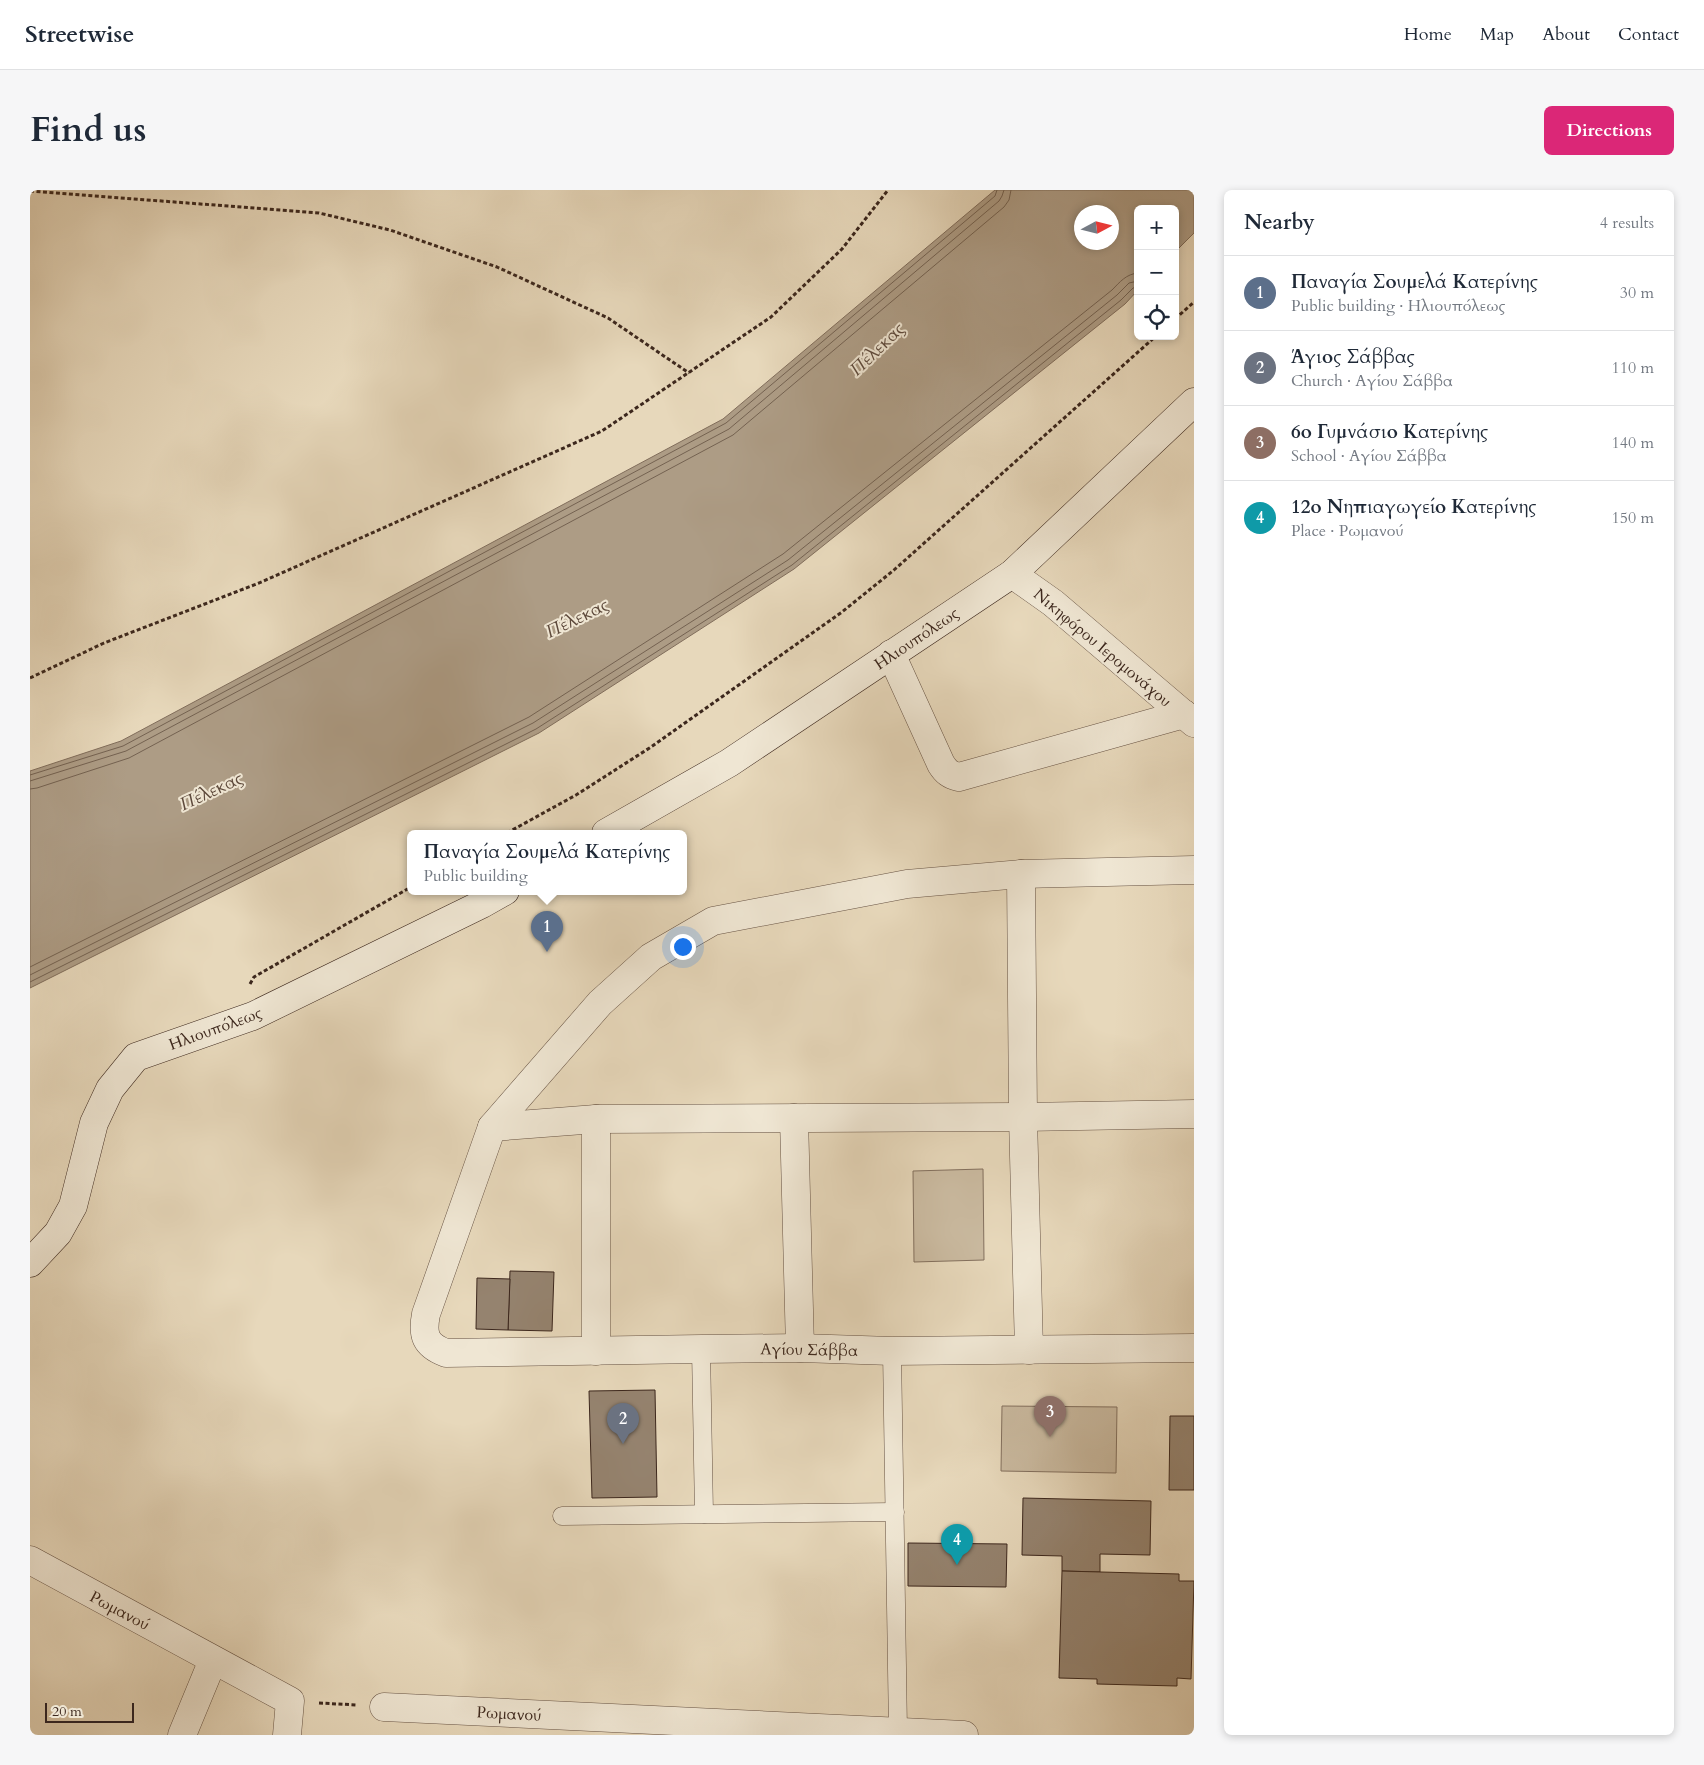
<!DOCTYPE html>
<meta charset="utf-8">
<style>
:root{--surface:#fff;--page:#f6f6f7;--text:#1f2937;--muted:#747a83;--line:#e0e1e3;--accent:#db2777}
body{margin:0;font-family:Cardo,serif;background:var(--page);color:var(--text)}
.controls{position:absolute;right:15px;top:15px;display:grid;overflow:hidden;border-radius:8px;box-shadow:0 2px 8px #0003}
.controls button{width:45px;height:45px;display:grid;place-items:center;padding:0;border:0;border-bottom:1px solid var(--line);background:var(--surface);color:var(--text);font:25px sans-serif}
.compass{position:absolute;left:1044px;top:15px;width:45px;height:45px;border-radius:50%;background:var(--surface);box-shadow:0 2px 8px #0003;rotate:83deg}
.scale{position:absolute;left:15px;bottom:12px;width:89px;box-sizing:border-box;padding-left:5px;border:2px solid #3c271d;border-top:0;font-size:14px;line-height:18px;white-space:nowrap;color:#3c271d;-webkit-text-stroke:4px #efe6d3;paint-order:stroke}
.you{position:absolute;left:652px;top:756px;width:18px;height:18px;margin:-12px;border:4px solid #fff;border-radius:50%;background:#1a73e8;box-shadow:0 0 0 8px #1a73e833}
.badge{display:grid;place-items:center;width:32px;height:32px;border-radius:50%;background:var(--accent);color:#fff;font-size:16px;font-weight:700}
.pin{position:absolute;translate:-50% -41px;filter:drop-shadow(0 1px 2px #0008)}
.pin::after{content:'';position:absolute;top:26px;width:18px;height:15px;background:inherit;clip-path:polygon(0 0,100% 0,50% 100%)}
.popup{position:absolute;left:377px;top:640px;width:280px;height:65px;box-sizing:border-box;display:grid;place-content:center;border-radius:8px;background:var(--surface);filter:drop-shadow(0 1px 4px #0005);font-size:16px;white-space:nowrap;color:var(--muted)}
.popup b{font-size:19px;color:var(--text)}
.popup::after{content:'';position:absolute;left:50%;top:100%;margin-left:-10px;border:10px solid transparent;border-top-color:var(--surface)}
.list{margin:0;padding:0;list-style:none}
h2{display:flex;justify-content:space-between;align-items:center;height:65px;margin:0;padding:0 20px;font-size:21px}
h2 small{font-size:16px;font-weight:400;color:var(--muted)}
.list li{display:grid;grid-template-columns:32px 1fr auto;gap:15px;align-items:center;box-sizing:border-box;height:75px;padding:0 20px;border-top:1px solid var(--line)}
.list b{display:block;font-size:19px;white-space:nowrap}
.list p{margin:0;font-size:16px;white-space:nowrap;color:var(--muted)}
.list em{font-size:16px;font-style:normal;color:var(--muted)}
.icon{flex:none;width:28px;height:28px;fill:none;stroke:currentColor;stroke-width:2;stroke-linecap:round;stroke-linejoin:round}
.map{position:relative;flex:none;width:1164px;height:1545px;overflow:hidden;border-radius:8px}
header{display:flex;align-items:center;gap:30px;box-sizing:border-box;height:70px;padding:0 25px;background:var(--surface);border-bottom:1px solid var(--line)}
header strong{font-size:24px}
nav{display:flex;gap:28px;margin-inline-start:auto;font-size:18px}
.intro{display:flex;align-items:center;justify-content:space-between;box-sizing:border-box;height:120px;padding:0 30px}
h1{margin:0;font-size:35px}
.button{padding:12px 22px;border-radius:8px;background:var(--accent);color:#fff;font-size:18px;font-weight:700}
main{display:flex;gap:30px;padding:0 30px}
aside{flex:1;background:var(--surface);border-radius:8px;box-shadow:0 2px 8px #0003}
.map>svg:first-child{display:block}
.green{fill:#cabaa0;stroke:#83705e}
.water{fill:#ad9c85;stroke:#806d5b;fill-rule:evenodd}
.lines{fill:none;stroke-linecap:round;stroke-linejoin:round}
.shore{stroke:#746251;stroke-width:1}
.building{fill:#95836f;stroke:#3c271d}
.lane-casing{stroke:#675344;stroke-width:19}
.street-casing{stroke:#675344;stroke-width:29}
.secondary-casing{stroke:#3c271d;stroke-width:29}
.path{stroke:#3c271d;stroke-width:3;stroke-dasharray:4 2.5;stroke-linecap:butt}
.lane{stroke:#efe6d3;stroke-width:18}
.street{stroke:#efe6d3;stroke-width:28}
.secondary{stroke:#efe6d3;stroke-width:28}
.labels{text-anchor:middle;stroke-width:4;stroke-linejoin:round;paint-order:stroke}
.street-label{font-size:16px;fill:#3c271d;stroke:#efe6d3}
.water-label{font-size:18px;font-style:italic;fill:#5e4a3c;stroke:#efe6d3}
</style>
<header>
<strong>Streetwise</strong>
<nav><a>Home</a><a>Map</a><a>About</a><a>Contact</a></nav>
</header>
<div class="intro"><h1>Find us</h1><a class="button">Directions</a></div>
<main>
<div class="map">
<svg width="1164" height="1545" viewBox="0 0 1164 1545">
<rect width="100%" height="100%" fill="#e7d8bb"/>
<filter id="stains"><feTurbulence type="fractalNoise" baseFrequency=".004" numOctaves="4"/><feColorMatrix values="0 0 0 0 .2 0 0 0 0 .09 0 0 0 0 .02 0 0 0 .5 -.17"/></filter>
<radialGradient id="worn" r=".72"><stop offset=".6" stop-color="#630" stop-opacity="0"/><stop offset="1" stop-color="#630" stop-opacity=".3"/></radialGradient>
<!-- green -->
<g class="green">
<path d="M953,979L954,1070L884,1072L883,981Z"/>
<path d="M972,1216L1087,1217L1086,1283L971,1281Z"/>
</g>
<!-- water -->
<path class="water" d="M965,0H1164V43L1145,62V19H1108V100L1095,114L764,379L509,543L0,798V581L91,551L693,229ZM1052,22H1082V52H1052Z"/>
<g class="lines">
<!-- shore -->
<g class="shore">
<path d="M0,585L93,556L696,233L965,6L967,0"/>
<path d="M0,591L96,561L699,239L969,11L972,6L974,0"/>
<path d="M0,599L7,598L99,568L703,245L974,17L979,10L981,0"/>
<path d="M0,777L499,527L753,364L1082,100C1090,92 1096,84 1108,83"/>
<path d="M0,785L503,533L758,370L1087,105L1099,93L1108,91"/>
<path d="M0,792L506,539L762,375L1091,110L1103,98L1108,97"/>
</g>
</g>
<!-- building -->
<g class="building">
<path d="M480,1081L524,1082L522,1141L478,1140Z"/>
<path d="M447,1088L480,1089L478,1140L446,1139Z"/>
<path d="M625,1200L627,1307L562,1308L559,1201Z"/>
<path d="M1140,1226H1164V1300H1139Z"/>
<path d="M993,1308L1121,1311L1120,1365L1070,1364V1382L1032,1381V1366L992,1365Z"/>
<path d="M878,1353L977,1354L976,1397L878,1396Z"/>
<path d="M1032,1381L1149,1384V1391H1164L1161,1489L1147,1488V1496L1067,1494V1489L1029,1488Z"/>
</g>
<g class="lines">
<!-- lane casing -->
<g class="lane-casing">
<g id="lane">
<path d="M671,1159L674,1324"/>
<path d="M862,1161L868,1541"/>
<path d="M532,1326L865,1322"/>
</g>
</g>
<!-- street casing -->
<g class="street-casing">
<g id="street">
<path d="M982,384L1023,413L1164,533"/>
<path d="M861,464L911,574C916,582 920,585 929,587L1154,524"/>
<path d="M1164,680L991,684L877,694L683,731L621,767L570,813L462,937L396,1124C392,1145 395,1155 416,1163L671,1159L770,1158L862,1161L1164,1158"/>
<path d="M991,684L993,927L999,1160"/>
<path d="M764,928L770,1158"/>
<path d="M566,929V1161"/>
<path d="M462,937L566,929L993,927L1164,924"/>
<path d="M0,1370L260,1511L257,1545"/>
<path d="M354,1517L934,1545"/>
<path d="M152,1545L183,1470"/>
</g>
</g>
<!-- secondary casing -->
<g class="secondary-casing">
<g id="secondary">
<path d="M576,643L699,573L982,384L1164,212"/>
<path d="M0,1073L28,1043L43,1016L64,933L80,899L106,867L223,826L452,714L475,701"/>
</g>
</g>
<!-- path -->
<g class="path">
<path d="M0,1L289,23L360,40L467,77L578,128L659,183"/>
<path d="M1145,129L1164,112"/>
<path d="M0,488L74,453L229,393L572,241L741,127L812,59L858,0"/>
<path d="M477,643L546,605L621,557L812,422L864,380L1126,146"/>
<path d="M220,794L224,787L381,697"/>
<path d="M289,1513L327,1515"/>
</g>
<!-- lane -->
<use href="#lane" class="lane"/>
<!-- street -->
<use href="#street" class="street"/>
<!-- secondary -->
<use href="#secondary" class="secondary"/>
</g>
<g class="labels">
<!-- street labels -->
<g class="street-label">
<text transform="translate(886 448) rotate(-34)" y="6">Ηλιουπόλεως</text>
<text transform="translate(1073 457) rotate(40)" y="6">Νικηφόρου Ιερομονάχου</text>
<text transform="translate(185 838) rotate(-20)" y="6">Ηλιουπόλεως</text>
<text transform="translate(779 1159) rotate(1)" y="6">Αγίου Σάββα</text>
<text transform="translate(90 1420) rotate(28)" y="6">Ρωμανού</text>
<text transform="translate(479 1523) rotate(3)" y="6">Ρωμανού</text>
</g>
<!-- water labels -->
<g class="water-label">
<text transform="translate(847 159) rotate(-44)" y="6">Πέλεκας</text>
<text transform="translate(547 428) rotate(-26)" y="6">Πέλεκας</text>
<text transform="translate(181 601) rotate(-25)" y="6">Πέλεκας</text>
</g>
</g>
<rect width="100%" height="100%" filter="url(#stains)"/>
<rect width="100%" height="100%" fill="url(#worn)"/>
</svg>
<div class="controls">
<button>+</button>
<button>−</button>
<button><svg class="icon" aria-label="locate" viewBox="0 0 24 24"><circle cx="12" cy="12" r="6"/><path d="M12 2v4M12 18v4M2 12h4M18 12h4"/></svg></button>
</div>
<svg class="compass" viewBox="-18 -18 36 36"><path d="M0-13l5 13h-10z" fill="#e53935"/><path d="M0 13l5-13h-10z" fill="#747a83"/></svg>
<div class="scale">20 m</div>
<div class="you"></div>
<div class="pin badge" style="left:517px;top:762px;background:#5c6f8a">1</div>
<div class="popup"><b>Παναγία Σουμελά Κατερίνης</b>Public building</div>
<div class="pin badge" style="left:593px;top:1254px;background:#6b7280">2</div>
<div class="pin badge" style="left:1020px;top:1247px;background:#8d6e63">3</div>
<div class="pin badge" style="left:927px;top:1375px;background:#0f9aa8">4</div>
</div>
<aside>
<h2>Nearby<small>4 results</small></h2>
<ul class="list">
<li><span class="badge" style="background:#5c6f8a">1</span><div><b>Παναγία Σουμελά Κατερίνης</b><p>Public building · Ηλιουπόλεως</p></div><em>30 m</em></li>
<li><span class="badge" style="background:#6b7280">2</span><div><b>Άγιος Σάββας</b><p>Church · Αγίου Σάββα</p></div><em>110 m</em></li>
<li><span class="badge" style="background:#8d6e63">3</span><div><b>6ο Γυμνάσιο Κατερίνης</b><p>School · Αγίου Σάββα</p></div><em>140 m</em></li>
<li><span class="badge" style="background:#0f9aa8">4</span><div><b>12ο Νηπιαγωγείο Κατερίνης</b><p>Place · Ρωμανού</p></div><em>150 m</em></li>
</ul>
</aside>
</main>
